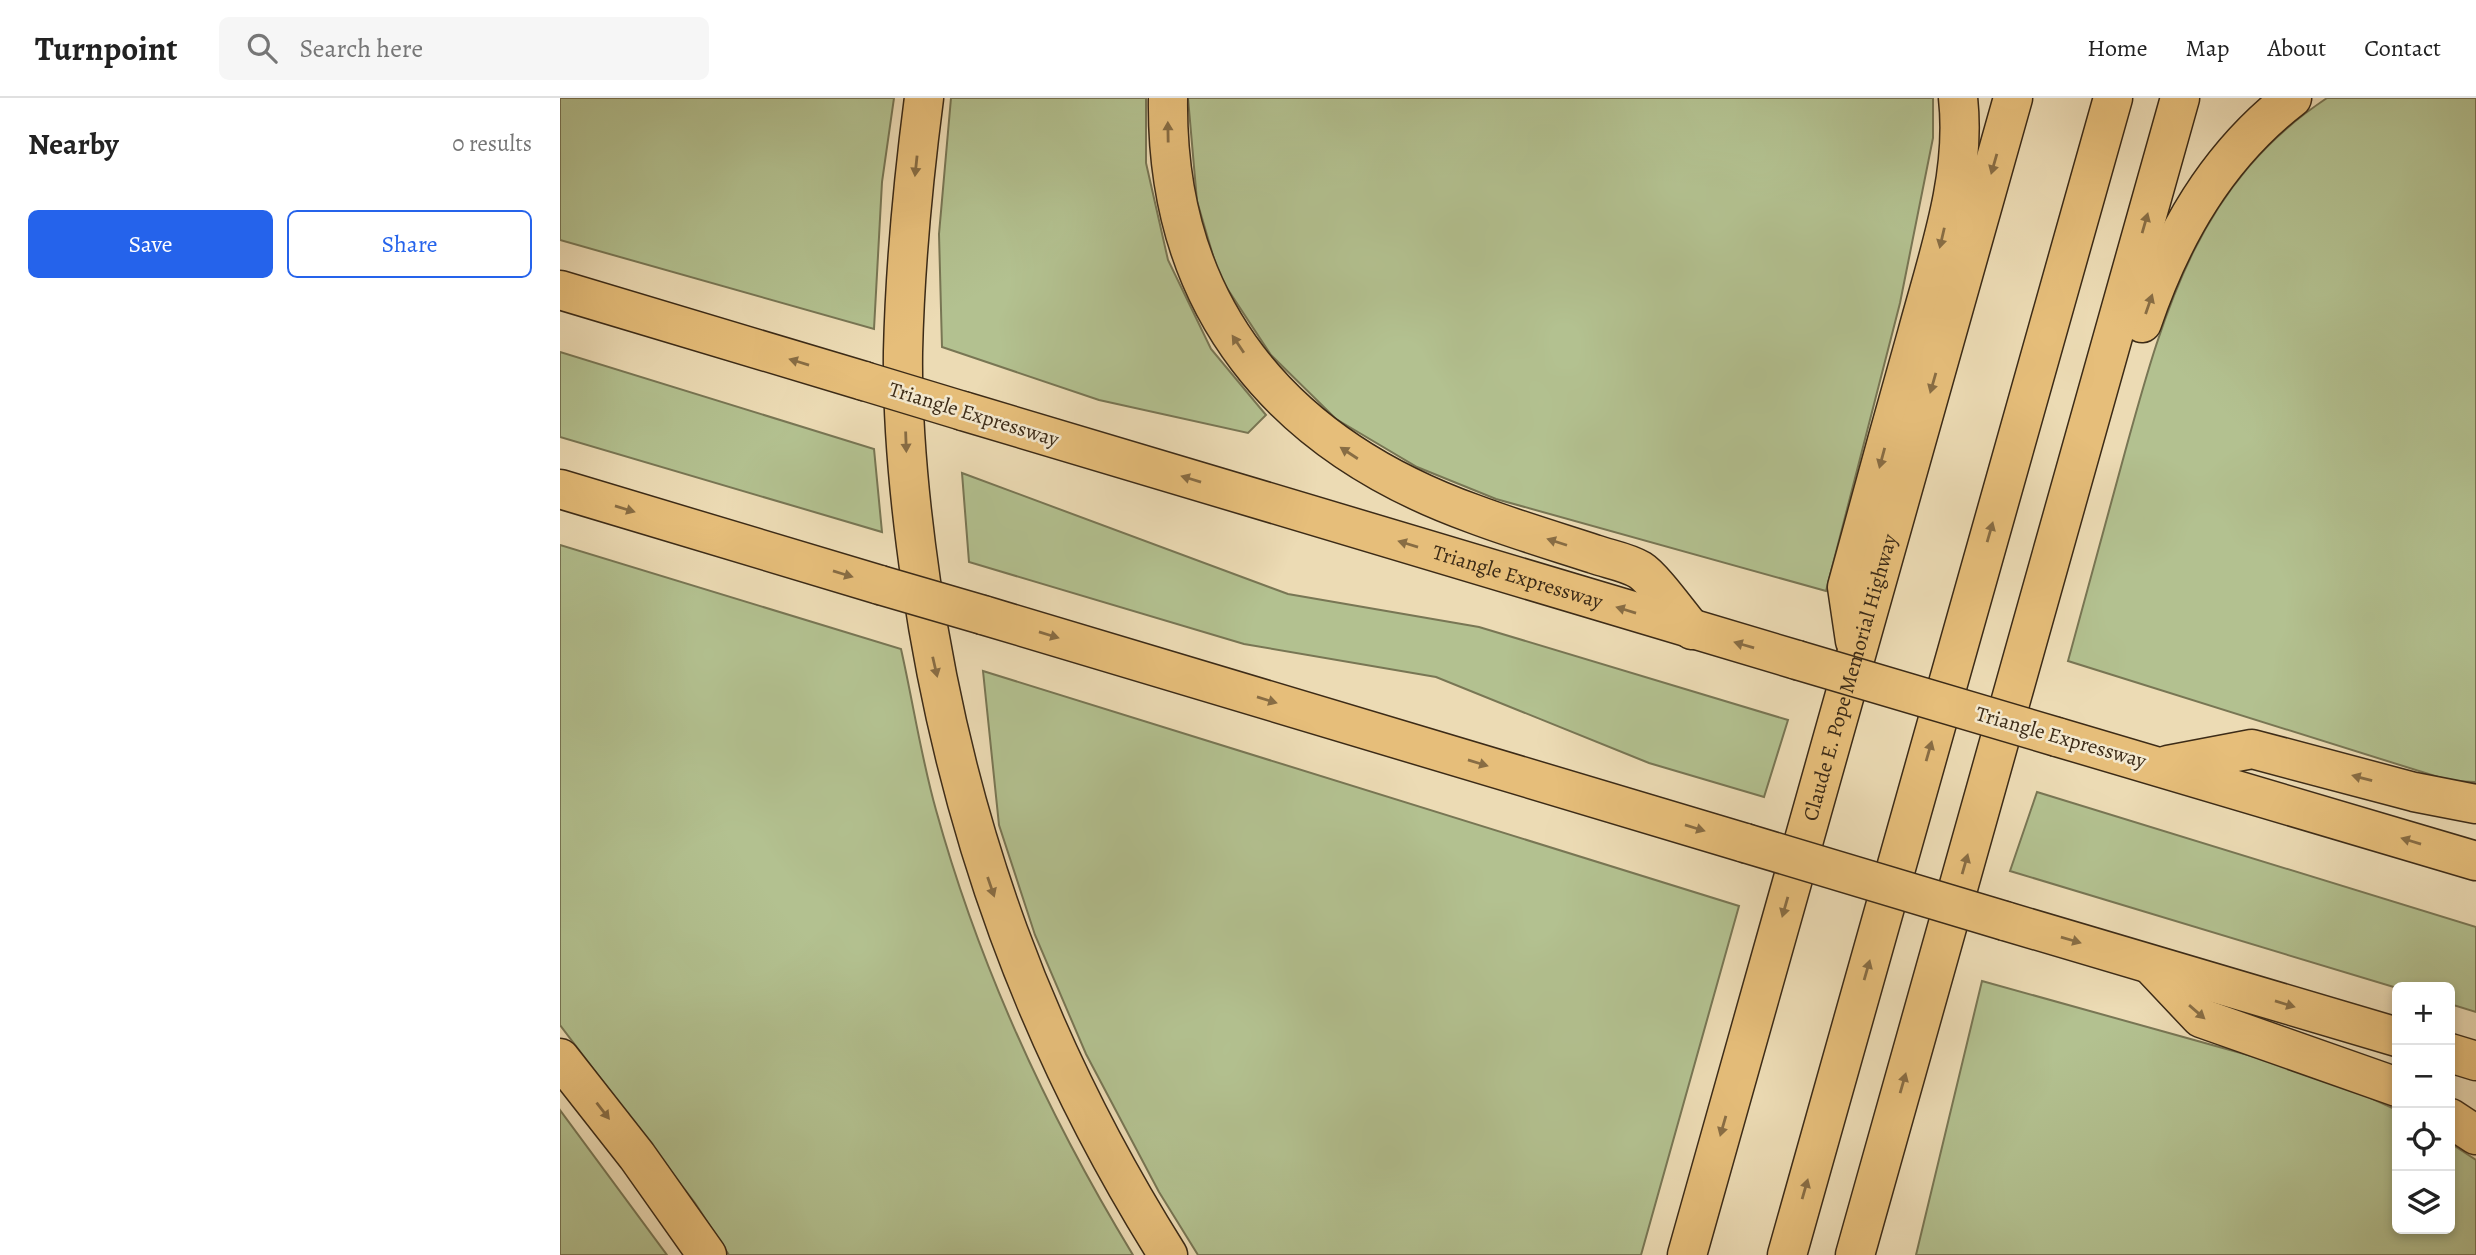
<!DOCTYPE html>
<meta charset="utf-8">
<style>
:root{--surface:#fff;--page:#f6f6f6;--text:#222;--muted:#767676;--line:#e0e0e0;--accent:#2563eb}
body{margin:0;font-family:Alegreya,serif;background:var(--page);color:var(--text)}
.controls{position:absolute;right:21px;bottom:21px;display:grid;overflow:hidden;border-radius:10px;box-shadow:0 4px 10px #0003}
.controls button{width:63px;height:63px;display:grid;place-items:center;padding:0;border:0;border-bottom:2px solid var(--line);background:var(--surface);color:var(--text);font:35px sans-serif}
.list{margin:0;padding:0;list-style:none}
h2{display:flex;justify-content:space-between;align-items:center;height:91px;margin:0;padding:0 28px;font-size:30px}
h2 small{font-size:23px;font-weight:400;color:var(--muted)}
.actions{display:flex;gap:14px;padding:21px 28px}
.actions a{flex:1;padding:16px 0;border:2px solid var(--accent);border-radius:10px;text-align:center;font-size:24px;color:var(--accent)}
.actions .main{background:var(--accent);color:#fff}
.icon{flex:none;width:38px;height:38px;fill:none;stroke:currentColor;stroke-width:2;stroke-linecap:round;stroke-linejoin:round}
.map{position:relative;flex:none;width:1916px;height:1157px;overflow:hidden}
header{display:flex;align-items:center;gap:42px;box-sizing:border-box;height:98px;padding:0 35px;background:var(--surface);border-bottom:2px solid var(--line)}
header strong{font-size:33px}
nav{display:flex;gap:38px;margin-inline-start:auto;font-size:24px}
.search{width:490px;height:63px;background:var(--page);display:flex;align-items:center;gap:18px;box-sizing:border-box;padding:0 24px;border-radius:10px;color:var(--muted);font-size:26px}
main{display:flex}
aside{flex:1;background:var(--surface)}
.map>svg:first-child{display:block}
.green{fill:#b3c190;stroke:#787654;stroke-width:2}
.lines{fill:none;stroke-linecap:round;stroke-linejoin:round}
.highway-casing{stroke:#3c2b17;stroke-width:41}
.highway{stroke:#e6be7a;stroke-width:38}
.highway-bridge-casing{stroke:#3c2b17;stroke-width:41;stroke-linecap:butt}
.highway-bridge{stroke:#e6be7a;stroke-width:38}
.oneway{fill:#886d44}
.labels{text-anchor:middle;stroke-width:5;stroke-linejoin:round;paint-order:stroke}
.street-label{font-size:21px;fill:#3c2b17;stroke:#f3e8ce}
</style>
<header>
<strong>Turnpoint</strong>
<div class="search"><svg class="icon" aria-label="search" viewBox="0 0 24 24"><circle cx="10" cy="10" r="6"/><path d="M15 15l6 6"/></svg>Search here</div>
<nav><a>Home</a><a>Map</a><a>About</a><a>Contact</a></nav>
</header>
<main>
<aside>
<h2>Nearby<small>0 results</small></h2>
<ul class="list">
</ul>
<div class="actions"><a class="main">Save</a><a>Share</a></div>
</aside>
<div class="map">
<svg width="1916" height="1157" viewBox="0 0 1916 1157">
<rect width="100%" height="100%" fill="#ecdbb4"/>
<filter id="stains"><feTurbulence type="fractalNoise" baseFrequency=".00286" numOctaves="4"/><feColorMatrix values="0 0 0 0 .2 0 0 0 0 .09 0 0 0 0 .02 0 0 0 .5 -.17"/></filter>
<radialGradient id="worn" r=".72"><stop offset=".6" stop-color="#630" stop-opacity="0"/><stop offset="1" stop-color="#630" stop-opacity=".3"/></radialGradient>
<!-- green -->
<g class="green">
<path d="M0,0H334L322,84L314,231L0,142Z"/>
<path d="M391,0H586V65L608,162L651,251L706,317L688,335L539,302L382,249L379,136Z"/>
<path d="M628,0H1373V40L1340,205L1266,493L936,401L857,369L776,321L711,257L659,178L637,103Z"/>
<path d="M1767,0H1916V684L1891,683L1508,563C1527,494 1546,424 1565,354C1604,213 1638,85 1767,0Z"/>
<path d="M0,254L314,351L322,434L0,339Z"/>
<path d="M402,375L728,496L919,529L1228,622L1204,699L1089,665L876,579L684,546L409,464Z"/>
<path d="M0,447L341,551C353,604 361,659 376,712C419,867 489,1019 573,1157H169L135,1105L0,927Z"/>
<path d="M423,573L1179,808L1081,1157H638L599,1094L526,956L475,837L439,727Z"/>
<path d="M1477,694L1916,829V914L1890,906V889L1837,890L1450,773Z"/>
<path d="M1422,883L1760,977L1837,1012V1131H1890V1045L1916,1062V1157H1356Z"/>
<path d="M0,1012L107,1157H0Z"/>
</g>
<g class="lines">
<!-- highway casing -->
<g class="highway-casing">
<g id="highway">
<path d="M364,0C353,84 345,169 343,254C342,331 350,408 361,484C397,730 476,947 608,1157"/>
<path d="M608,0C605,209 722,347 914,416C954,431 994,443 1034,456C1048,461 1067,464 1080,472C1093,480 1120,518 1132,532"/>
<path d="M0,192L304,283"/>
<path d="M1582,225C1612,137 1657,58 1732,0"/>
<path id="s1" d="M403,313L1237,562"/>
<path d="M0,391L320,487"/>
<path d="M423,517L1185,745"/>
<path d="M1295,543L1287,489C1310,405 1333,320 1357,236C1377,161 1407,79 1398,0"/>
<path d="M1497,639L1916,763"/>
<path d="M1608,667L1692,651L1854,694L1916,706"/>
<path d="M1445,823L1837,939"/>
<path d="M1591,867L1641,920L1837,989"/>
<path d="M1890,955L1916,963"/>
<path d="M0,960L77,1058L147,1157"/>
<path d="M1890,1020L1916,1037"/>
<path id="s2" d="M1127,1157L1453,0"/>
<path d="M1227,1157L1553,0"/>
<path d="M1295,1157L1620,0"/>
</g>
</g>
<!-- highway -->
<use href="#highway" class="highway"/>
<!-- highway-bridge casing -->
<g class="highway-bridge-casing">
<g id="highway-bridge">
<path d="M304,283L403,313"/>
<path d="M320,487L423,517"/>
<path d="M1237,562L1497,639"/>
<path d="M1185,745L1445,823"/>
</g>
</g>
<!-- highway-bridge -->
<use href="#highway-bridge" class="highway-bridge"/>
</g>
<!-- one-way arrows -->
<defs><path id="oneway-solid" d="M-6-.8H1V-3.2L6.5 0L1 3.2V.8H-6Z" transform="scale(1.75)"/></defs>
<g class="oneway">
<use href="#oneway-solid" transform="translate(608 34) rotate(-91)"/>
<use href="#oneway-solid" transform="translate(1434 66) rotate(106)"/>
<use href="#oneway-solid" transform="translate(356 68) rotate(96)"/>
<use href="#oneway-solid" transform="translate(1585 125) rotate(-74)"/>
<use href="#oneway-solid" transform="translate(1382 140) rotate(103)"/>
<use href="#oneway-solid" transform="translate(1589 206) rotate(-71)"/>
<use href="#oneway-solid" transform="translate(678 246) rotate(-124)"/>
<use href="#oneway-solid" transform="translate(239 264) rotate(-163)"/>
<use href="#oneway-solid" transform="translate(1373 285) rotate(106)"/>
<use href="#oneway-solid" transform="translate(346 344) rotate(88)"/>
<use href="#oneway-solid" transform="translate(789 355) rotate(-147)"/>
<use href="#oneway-solid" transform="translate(1322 360) rotate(105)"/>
<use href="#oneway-solid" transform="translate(631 381) rotate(-163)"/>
<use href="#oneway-solid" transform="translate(65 411) rotate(17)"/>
<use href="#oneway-solid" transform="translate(1430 434) rotate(-74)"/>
<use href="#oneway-solid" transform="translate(997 444) rotate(-162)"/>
<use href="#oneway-solid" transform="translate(848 446) rotate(-163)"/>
<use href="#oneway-solid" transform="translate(283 476) rotate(17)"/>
<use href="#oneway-solid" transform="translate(1066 512) rotate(-163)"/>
<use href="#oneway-solid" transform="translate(489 537) rotate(17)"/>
<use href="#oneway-solid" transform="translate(1184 547) rotate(-164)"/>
<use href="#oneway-solid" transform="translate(375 569) rotate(77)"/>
<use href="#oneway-solid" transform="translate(707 602) rotate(17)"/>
<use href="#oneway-solid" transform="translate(1369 653) rotate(-74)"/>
<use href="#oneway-solid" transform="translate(918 665) rotate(17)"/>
<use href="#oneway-solid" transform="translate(1802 680) rotate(-165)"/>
<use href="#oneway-solid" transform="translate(1135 730) rotate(17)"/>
<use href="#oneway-solid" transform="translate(1851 743) rotate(-163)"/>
<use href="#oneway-solid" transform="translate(1405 766) rotate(-74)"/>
<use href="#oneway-solid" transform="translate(431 789) rotate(71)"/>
<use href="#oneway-solid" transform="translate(1225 809) rotate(106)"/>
<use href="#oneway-solid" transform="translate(1511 842) rotate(16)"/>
<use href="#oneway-solid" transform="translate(1307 872) rotate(-74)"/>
<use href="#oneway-solid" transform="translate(1725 906) rotate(17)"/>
<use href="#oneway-solid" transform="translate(1637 914) rotate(41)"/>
<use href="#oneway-solid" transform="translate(1343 985) rotate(-74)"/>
<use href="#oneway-solid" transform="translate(43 1013) rotate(52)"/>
<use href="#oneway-solid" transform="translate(1163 1028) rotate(106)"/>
<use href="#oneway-solid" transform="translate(1245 1091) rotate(-74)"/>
</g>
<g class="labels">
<!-- street labels -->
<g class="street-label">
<text transform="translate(414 316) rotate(17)" y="7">Triangle Expressway</text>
<text dy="7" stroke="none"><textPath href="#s1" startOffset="579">Triangle Expressway</textPath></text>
<text dy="7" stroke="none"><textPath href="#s2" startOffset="600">Claude E. Pope Memorial Highway</textPath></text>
<text transform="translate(1501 639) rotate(16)" y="7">Triangle Expressway</text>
</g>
</g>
<rect width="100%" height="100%" filter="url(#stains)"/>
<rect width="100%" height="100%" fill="url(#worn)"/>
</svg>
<div class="controls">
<button>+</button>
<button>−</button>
<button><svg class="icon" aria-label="locate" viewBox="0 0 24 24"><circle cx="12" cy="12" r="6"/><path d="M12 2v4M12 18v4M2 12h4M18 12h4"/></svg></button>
<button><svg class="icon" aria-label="layers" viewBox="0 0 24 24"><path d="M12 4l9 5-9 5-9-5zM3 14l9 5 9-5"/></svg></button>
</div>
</div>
</main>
